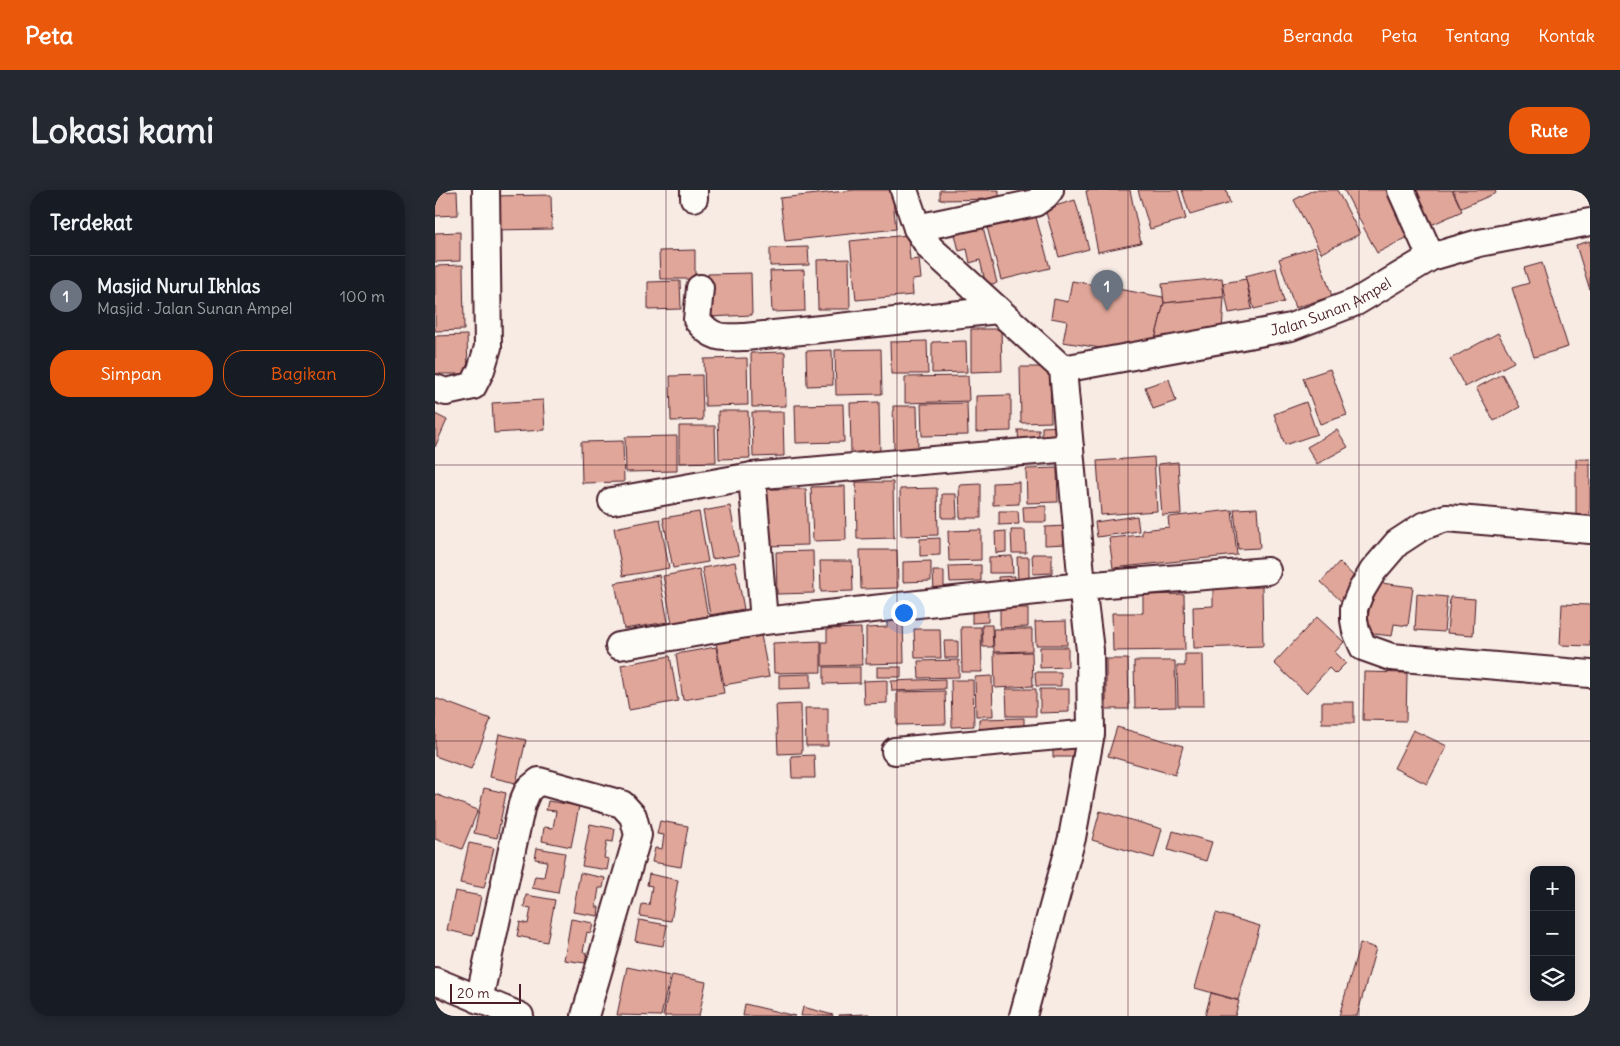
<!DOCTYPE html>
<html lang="id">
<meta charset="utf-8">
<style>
:root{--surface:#171b24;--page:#242831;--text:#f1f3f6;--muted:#9ea1a6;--line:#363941;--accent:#ea580c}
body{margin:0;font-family:Delius,sans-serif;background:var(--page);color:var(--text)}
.controls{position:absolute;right:15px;bottom:15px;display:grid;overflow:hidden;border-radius:10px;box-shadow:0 2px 12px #0003}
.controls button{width:45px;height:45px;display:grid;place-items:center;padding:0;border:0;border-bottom:1px solid var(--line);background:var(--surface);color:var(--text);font:25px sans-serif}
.scale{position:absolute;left:15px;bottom:12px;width:71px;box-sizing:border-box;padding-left:5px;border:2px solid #4a1f2b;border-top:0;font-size:14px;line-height:18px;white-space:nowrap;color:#4a1f2b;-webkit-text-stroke:4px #fdfcf7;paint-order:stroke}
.you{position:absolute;left:468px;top:422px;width:18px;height:18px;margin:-12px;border:4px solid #fff;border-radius:50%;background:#1a73e8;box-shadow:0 0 0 8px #1a73e833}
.badge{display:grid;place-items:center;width:32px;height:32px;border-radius:50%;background:var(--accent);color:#fff;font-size:16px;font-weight:700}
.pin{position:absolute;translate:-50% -41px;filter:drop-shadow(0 1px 2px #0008)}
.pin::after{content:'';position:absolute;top:26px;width:18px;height:15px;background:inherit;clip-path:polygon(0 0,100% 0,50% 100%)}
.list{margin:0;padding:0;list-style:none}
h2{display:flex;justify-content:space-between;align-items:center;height:65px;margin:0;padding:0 20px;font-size:21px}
h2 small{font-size:16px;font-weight:400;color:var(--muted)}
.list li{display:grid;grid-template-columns:32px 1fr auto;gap:15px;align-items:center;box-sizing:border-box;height:80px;padding:0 20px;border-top:1px solid var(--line)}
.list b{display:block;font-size:19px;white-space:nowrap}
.list p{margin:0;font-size:16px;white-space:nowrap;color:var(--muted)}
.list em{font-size:16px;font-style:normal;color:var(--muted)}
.actions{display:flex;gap:10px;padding:15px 20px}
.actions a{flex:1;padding:11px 0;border:1px solid var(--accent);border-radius:20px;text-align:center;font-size:18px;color:var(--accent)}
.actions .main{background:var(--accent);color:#fff}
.icon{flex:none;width:28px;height:28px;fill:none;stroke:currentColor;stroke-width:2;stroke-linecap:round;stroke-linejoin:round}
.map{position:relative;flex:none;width:1155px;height:826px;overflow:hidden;border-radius:20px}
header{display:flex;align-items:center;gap:30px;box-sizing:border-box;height:70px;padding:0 25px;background:var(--accent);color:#fff}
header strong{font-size:24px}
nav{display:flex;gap:28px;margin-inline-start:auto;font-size:18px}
.intro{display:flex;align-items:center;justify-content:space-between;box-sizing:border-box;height:120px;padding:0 30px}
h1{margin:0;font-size:35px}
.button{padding:12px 22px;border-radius:20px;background:var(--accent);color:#fff;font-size:18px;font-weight:700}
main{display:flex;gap:30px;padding:0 30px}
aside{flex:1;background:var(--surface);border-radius:20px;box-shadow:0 2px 12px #0003}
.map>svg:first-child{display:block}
.building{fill:#dfa699;stroke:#4a1f2b}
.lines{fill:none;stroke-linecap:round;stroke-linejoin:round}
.minor-casing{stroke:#4a1f2b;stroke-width:30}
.minor{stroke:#fdfcf7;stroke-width:26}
.grid{fill:none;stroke:#4a1f2b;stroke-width:1;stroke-opacity:0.55}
.labels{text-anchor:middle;stroke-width:4;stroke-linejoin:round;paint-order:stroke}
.street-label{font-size:15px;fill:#4a1f2b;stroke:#fdfcf7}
</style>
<header>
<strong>Peta</strong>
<nav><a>Beranda</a><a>Peta</a><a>Tentang</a><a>Kontak</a></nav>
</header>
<div class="intro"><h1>Lokasi kami</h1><a class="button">Rute</a></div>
<main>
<aside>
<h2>Terdekat<small></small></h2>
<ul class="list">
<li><span class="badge" style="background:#6b7280">1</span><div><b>Masjid Nurul Ikhlas</b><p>Masjid · Jalan Sunan Ampel</p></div><em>100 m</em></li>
</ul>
<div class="actions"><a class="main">Simpan</a><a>Bagikan</a></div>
</aside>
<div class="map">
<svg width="1155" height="826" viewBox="0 0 1155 826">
<rect width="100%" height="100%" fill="#f7ebe4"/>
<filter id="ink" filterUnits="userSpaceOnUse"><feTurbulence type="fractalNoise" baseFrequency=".02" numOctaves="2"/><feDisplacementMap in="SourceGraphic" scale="10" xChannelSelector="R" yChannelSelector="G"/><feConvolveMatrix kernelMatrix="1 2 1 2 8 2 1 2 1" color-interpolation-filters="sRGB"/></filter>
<g filter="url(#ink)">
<!-- building -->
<g class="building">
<path d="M420,0H457L461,39L350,51L345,8Z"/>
<path d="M505,0H564V9L505,10Z"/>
<path d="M655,0H695L706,53L663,62L651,1Z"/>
<path d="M703,0H743L751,29L715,39Z"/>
<path d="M747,0H791L795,13L755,25Z"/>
<path d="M878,0H902L925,44L886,63L859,10Z"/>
<path d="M909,0H953L977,45L942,63Z"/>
<path d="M977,0H1017L1027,21L994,36Z"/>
<path d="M1018,0H1060L1061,3L1026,18Z"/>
<path d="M22,1L23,25L0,26V2Z"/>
<path d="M116,5L117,39L57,40L56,6Z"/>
<path d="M640,10L654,59L624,67L610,19Z"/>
<path d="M599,20L615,78L566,90L551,33Z"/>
<path d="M547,33L562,93L551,95L545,70L535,73L532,59L524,61L519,40Z"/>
<path d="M25,42V71L0,72V43Z"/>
<path d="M473,45L475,70L484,69L486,89L477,90L478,105L421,110L415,51Z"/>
<path d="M1155,51V100L1141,55Z"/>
<path d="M373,57L374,75L335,76V58Z"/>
<path d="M880,57L897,106L860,118L844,69Z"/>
<path d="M260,60V89H225L224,61Z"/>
<path d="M414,69L415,119H383L382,70Z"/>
<path d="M1107,73L1133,157L1099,167L1077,98L1094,93L1089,78Z"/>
<path d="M28,75L29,140L0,141V76Z"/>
<path d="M841,78L849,112L819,119L810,86Z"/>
<path d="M369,80L370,121L337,122L335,81Z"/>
<path d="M316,83L317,125L274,127L273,84Z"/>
<path d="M787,88L789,107L729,113L727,94Z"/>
<path d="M811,89L817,119L794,123L788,93Z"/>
<path d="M245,91L246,119L213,120V92Z"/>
<path d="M637,91L728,107L729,113L719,154L678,160L628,152L632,131L616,128L619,109L633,112Z"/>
<path d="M789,107L787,143L719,154L729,113Z"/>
<path d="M536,139H566L567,181L536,182Z"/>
<path d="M1063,143L1079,172L1030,197L1015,169Z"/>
<path d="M32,145L33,184H0V146Z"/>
<path d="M492,151L493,184H456L455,152Z"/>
<path d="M531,151L532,182L497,183V152Z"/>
<path d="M446,159L447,204L401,205L400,160Z"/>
<path d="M397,160L398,195L372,196L371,161Z"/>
<path d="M350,162L351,216L317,217L316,163Z"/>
<path d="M312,168L313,215L270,216L269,169Z"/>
<path d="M585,177H615L616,232L586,233Z"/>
<path d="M895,179L912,225L885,234L868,188Z"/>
<path d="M1067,184L1085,217L1059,231L1041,198Z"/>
<path d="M267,185L268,230L236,231L235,186Z"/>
<path d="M533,186L534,211L470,213V187Z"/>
<path d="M734,189L741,211L718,219L710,197Z"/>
<path d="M576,205V241L541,242V206Z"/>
<path d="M108,210L110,240L59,243L57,213Z"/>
<path d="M444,212L445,262L416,263L415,213Z"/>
<path d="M871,212L882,244L850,255L839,224Z"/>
<path d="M532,213L533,245L487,246L486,214Z"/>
<path d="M408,214L409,252L361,253L360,215Z"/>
<path d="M458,216H482L483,258L459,259Z"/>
<path d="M283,221H313L315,268L284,269Z"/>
<path d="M317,222H348L349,266L318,267Z"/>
<path d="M0,224L12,230L0,257Z"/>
<path d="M244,236H280L281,272L244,273Z"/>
<path d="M627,236V255H607V237Z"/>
<path d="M583,240H604V257H584Z"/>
<path d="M902,240L913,257L882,274L872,257Z"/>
<path d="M242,246V281L191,282L190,247Z"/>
<path d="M188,251L189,292L147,293L146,252Z"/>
<path d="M719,267L722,321L666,325L662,271Z"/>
<rect x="1141" y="269" width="14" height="65"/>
<path d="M743,272L746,324L727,325L723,274Z"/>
<path d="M622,278L623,312L592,313L591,279Z"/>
<path d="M421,292H458L459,348L422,349Z"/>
<path d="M584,292V314L558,315V293Z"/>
<path d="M546,294V328H525L524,295Z"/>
<path d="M410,296L411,350L378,351L376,297Z"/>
<path d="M502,298L503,345L466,346L465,299Z"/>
<path d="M328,299H371L373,355L329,356Z"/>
<path d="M507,304H521L522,328H507Z"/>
<path d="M295,316L304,365L277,369L268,321Z"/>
<path d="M611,316V332H589L588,317Z"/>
<path d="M822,318L825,358L803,359L799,319Z"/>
<path d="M797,320L802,365L678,378L674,348L707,345V340L734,337L733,327Z"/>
<path d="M564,321H583L584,334L564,335Z"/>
<path d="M264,322L273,372L238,378L228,328Z"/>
<path d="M702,326L704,341L662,347L660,332Z"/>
<path d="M225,329L234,378L188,386L179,338Z"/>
<path d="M631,336L632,354L610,355V337Z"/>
<path d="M546,340V370L514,371L513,341Z"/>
<path d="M576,340H590L591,363H577Z"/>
<path d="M571,341V362L561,363L560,342Z"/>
<path d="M505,348V365L485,366V349Z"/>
<path d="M425,360H462L463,398L426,399Z"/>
<path d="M378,361L379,403L342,404L341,362Z"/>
<path d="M597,364H617V383L598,384Z"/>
<path d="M577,366L578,383H554V367Z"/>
<path d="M582,367H594V393H583Z"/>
<path d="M385,371H417L418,401L386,402Z"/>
<path d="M496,371V391L468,392V372Z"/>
<path d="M300,372L309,419L275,425L267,378Z"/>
<path d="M904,372L924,391L906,411L886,392Z"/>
<path d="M546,375V391L515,392L514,376Z"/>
<path d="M264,379L273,426L237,433L228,386Z"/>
<path d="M498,381H509V401H499Z"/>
<path d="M224,385L233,432L189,439L180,393Z"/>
<path d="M580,386V398H564L563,387Z"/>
<path d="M938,392L978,397L973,436L959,434L957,446L931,443Z"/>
<path d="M827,397L828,456L759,458L758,417L778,416V398Z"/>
<path d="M749,404L750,460L678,461L677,423H708V405Z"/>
<path d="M982,404L1012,407L1009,442L980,440Z"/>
<path d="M1015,407L1040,409L1038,445L1012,443Z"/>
<path d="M1127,414L1155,415V456L1125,455Z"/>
<path d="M565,418H593V437L565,438Z"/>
<path d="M537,421H553V432L537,433Z"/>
<path d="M468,426L469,473L431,474V438L452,437V427Z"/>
<path d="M882,427L909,452L900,462L911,473L900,484L894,478L871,503L839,473Z"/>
<path d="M631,431L632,455H601L600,432Z"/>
<path d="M547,435H557L558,457H548Z"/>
<path d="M526,437H546L547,482H527Z"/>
<path d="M426,438L427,475L387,476V452H392V439Z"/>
<path d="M479,439H505L506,468H480Z"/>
<path d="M558,439H597V461L559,462Z"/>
<path d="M326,445L334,487L289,495L281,453Z"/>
<path d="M386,451V482L339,483L338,453Z"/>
<path d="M509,451H523V468H510Z"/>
<path d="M281,457L289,503L248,510L241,464Z"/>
<path d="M605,457H633V477L605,478Z"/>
<path d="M597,462L598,496L560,498L559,463Z"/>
<path d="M750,464H768L769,516H743L742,476H750Z"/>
<path d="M235,466L243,511L194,520L186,475Z"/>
<path d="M671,469H693L694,519H671Z"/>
<path d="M524,470V487L484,488L483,471Z"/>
<path d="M699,471H740L741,517L700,518Z"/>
<path d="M389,477H425V493L389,494Z"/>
<rect x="442" y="477" width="24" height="10"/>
<path d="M600,482H626V496H601Z"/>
<path d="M929,482L972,483L971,531L928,530Z"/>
<path d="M376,484V498L344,499V485Z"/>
<path d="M557,486L558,526H541L540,487Z"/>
<path d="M510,489V499L457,501L456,491Z"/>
<path d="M452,490V513L429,514L428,491Z"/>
<path d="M516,490H538L539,536L517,537Z"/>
<path d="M571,499H601V526H572Z"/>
<path d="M605,499H634V522L605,523Z"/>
<path d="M510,501L511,534L462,535V502Z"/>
<path d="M0,508L56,529L36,579L0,566Z"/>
<rect x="887" y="512" width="32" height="21"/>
<path d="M366,514L367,563L343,564L341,515Z"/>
<path d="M370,518H393V556H371Z"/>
<path d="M589,528V539L544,540V529Z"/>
<path d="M682,537L748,556L740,585L673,566Z"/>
<path d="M978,540L1012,556L992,594L959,578Z"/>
<path d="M64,544L91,550L81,593L55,587Z"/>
<path d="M640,553V567H618V554Z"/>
<path d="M379,565L380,588H357L356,566Z"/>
<path d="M49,598L71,603L62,648L39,643Z"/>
<path d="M0,604L43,620L27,659L0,649Z"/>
<path d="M113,611L144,616L136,657L107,651L109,637L118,638L121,621L111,620Z"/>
<path d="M665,621L727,639L719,668L657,650Z"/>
<path d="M225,631L253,636L246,677L217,672L220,658L227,659L229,645L222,644Z"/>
<path d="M155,634L180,639L178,652L172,651L169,668L174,669L172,680L147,676Z"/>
<path d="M738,641L777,652L771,671L733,660Z"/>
<path d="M34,653L59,658L49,698L25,693Z"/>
<path d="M102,658L130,663L123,703L97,698L100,686L109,687L112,671L100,669Z"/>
<path d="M145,683L170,688L168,698H164L161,717H164L163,726L138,722Z"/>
<path d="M214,684L243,690L236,731L205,726L207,714L214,715L217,696L212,695Z"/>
<path d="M20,701L46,706L38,746L12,740Z"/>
<path d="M91,705L120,710L112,752L82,746L85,732L93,734L96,718L89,717Z"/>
<path d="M781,723L825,736L803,810L760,798Z"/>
<path d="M136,729L158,733L156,743L152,742L148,762L152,763L150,773L129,770Z"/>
<path d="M204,730L232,735L228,756L200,751Z"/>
<path d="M925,753L941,758L922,826H904Z"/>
<path d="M192,777L235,786L226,826L182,825Z"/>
<path d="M237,785L271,792L264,826H228Z"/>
<path d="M776,803L804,811L800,826H770Z"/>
<path d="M310,814L360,826H308Z"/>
<path d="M368,817L398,825V826H366Z"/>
<path d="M434,824V826H404V825Z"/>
</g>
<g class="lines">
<!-- minor casing -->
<g class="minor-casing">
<g id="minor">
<path d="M259,0V8"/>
<path d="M469,0L482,38L495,58L628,179L647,396L655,460L656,543L637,648L588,826"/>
<path d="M966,0L996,67"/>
<path d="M482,38L600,13L611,5L615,0"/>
<path d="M265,98L262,130C277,149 287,148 310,147L563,120"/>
<path id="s1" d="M628,179L856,137L921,112L996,67L1044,53L1155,32"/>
<path d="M0,198L11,202L38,196L46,180L53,157L51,0"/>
<path d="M317,286L329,431"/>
<path d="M177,311L317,286L635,258"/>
<path d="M1155,340L1011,328L988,336L962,353L938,381L926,401L919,418V430L921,441L928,457L956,467L1155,484"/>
<path d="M184,456L329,431L647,396L832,381"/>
<path d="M460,561L656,543"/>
<path d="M0,791L85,826"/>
<path d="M44,810L87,614L93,600L104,591L187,614L198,626L203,645L150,826"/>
</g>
</g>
<!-- minor -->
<use href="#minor" class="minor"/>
</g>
</g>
<!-- grid -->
<path class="grid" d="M231,0V826M462,0V826M693,0V826M924,0V826M0,275H1155M0,551H1155"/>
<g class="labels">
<!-- street labels -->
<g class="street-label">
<text dy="5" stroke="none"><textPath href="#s1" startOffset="276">Jalan Sunan Ampel</textPath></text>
</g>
</g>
</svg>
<div class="controls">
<button>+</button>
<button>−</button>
<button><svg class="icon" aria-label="layers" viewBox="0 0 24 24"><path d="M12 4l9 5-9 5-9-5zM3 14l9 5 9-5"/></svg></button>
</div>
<div class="scale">20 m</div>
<div class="you"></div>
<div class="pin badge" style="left:672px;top:121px;background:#6b7280">1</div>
</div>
</main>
